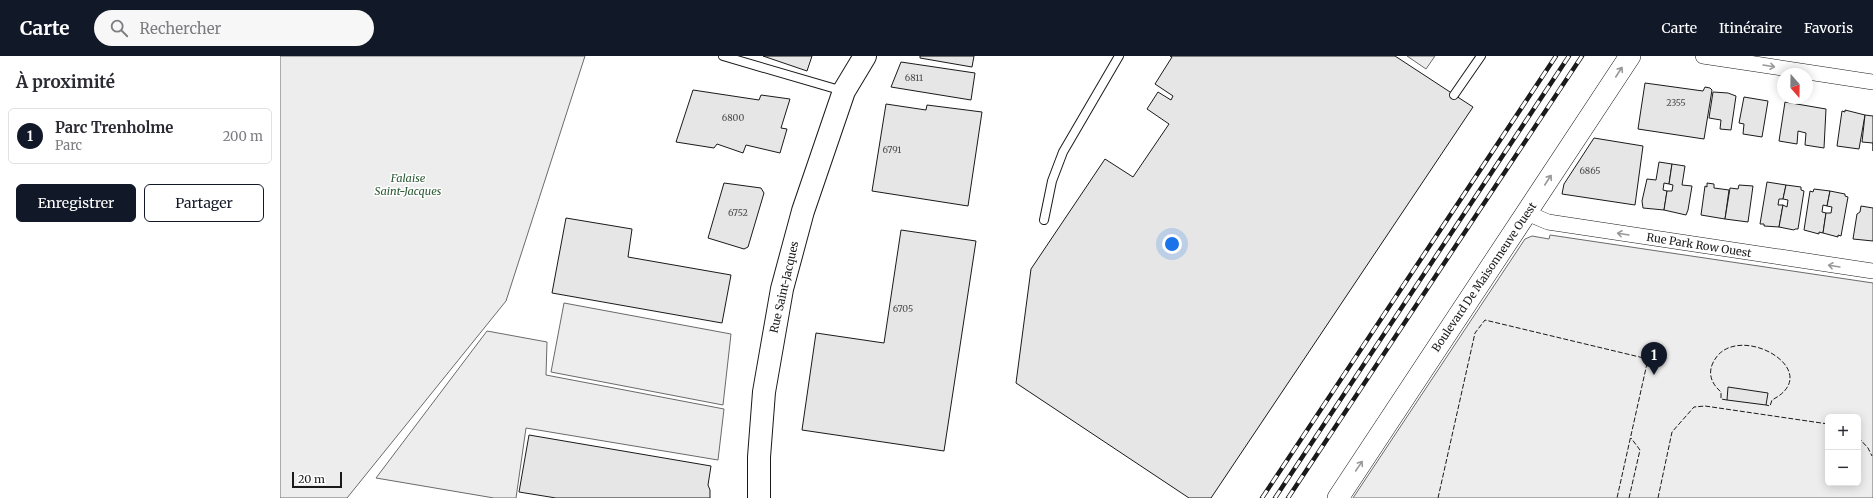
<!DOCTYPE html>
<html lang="fr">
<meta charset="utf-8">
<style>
:root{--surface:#fff;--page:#f7f7f7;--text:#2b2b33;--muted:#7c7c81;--line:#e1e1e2;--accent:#111827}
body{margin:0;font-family:Merriweather,serif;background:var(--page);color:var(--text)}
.controls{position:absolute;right:12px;bottom:12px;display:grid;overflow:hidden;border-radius:6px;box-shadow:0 2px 10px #0003}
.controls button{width:36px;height:36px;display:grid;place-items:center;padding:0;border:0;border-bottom:1px solid var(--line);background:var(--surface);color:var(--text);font:20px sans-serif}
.compass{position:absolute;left:1497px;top:12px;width:36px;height:36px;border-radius:50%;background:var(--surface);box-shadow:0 2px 10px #0003;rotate:160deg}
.scale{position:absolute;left:12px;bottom:10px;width:50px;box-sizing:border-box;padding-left:4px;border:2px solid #1a1a1a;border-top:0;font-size:11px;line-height:14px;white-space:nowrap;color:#1a1a1a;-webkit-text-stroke:3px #fff;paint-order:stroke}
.you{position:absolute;left:892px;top:188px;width:14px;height:14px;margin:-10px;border:3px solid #fff;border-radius:50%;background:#1a73e8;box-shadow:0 0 0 6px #1a73e833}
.badge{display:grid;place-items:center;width:26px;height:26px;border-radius:50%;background:var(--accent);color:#fff;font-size:13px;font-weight:700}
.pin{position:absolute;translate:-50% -33px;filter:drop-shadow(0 1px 2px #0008)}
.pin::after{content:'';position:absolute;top:21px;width:14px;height:12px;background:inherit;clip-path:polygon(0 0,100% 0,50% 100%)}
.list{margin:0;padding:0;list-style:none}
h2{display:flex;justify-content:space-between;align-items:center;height:52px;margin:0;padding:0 16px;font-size:17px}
h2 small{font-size:13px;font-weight:400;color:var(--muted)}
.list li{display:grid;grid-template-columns:26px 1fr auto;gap:12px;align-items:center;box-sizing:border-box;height:56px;margin:0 8px 8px;padding:0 8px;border:1px solid var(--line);border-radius:6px}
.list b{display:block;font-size:15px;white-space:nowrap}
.list p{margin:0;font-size:13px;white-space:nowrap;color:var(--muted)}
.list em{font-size:13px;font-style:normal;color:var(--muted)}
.actions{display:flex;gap:8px;padding:12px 16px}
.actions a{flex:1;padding:9px 0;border:1px solid var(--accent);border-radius:6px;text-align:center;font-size:14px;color:var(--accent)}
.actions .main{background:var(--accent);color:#fff}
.icon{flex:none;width:22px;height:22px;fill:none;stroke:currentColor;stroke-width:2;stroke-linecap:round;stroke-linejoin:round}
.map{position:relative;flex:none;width:1593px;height:442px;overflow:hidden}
header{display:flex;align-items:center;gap:24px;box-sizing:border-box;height:56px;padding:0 20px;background:var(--accent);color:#fff}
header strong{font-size:19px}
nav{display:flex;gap:22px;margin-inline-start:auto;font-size:14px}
.search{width:280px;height:36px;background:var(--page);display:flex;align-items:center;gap:10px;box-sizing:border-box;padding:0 14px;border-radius:22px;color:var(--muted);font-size:15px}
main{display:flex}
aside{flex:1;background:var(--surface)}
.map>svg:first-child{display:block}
.built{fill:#ededed;stroke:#6a6a6a;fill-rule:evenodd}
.building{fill:#e6e6e6;stroke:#1a1a1a}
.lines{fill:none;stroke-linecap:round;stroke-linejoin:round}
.lane-casing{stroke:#1a1a1a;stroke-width:10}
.street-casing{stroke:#1a1a1a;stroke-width:16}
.secondary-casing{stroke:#1a1a1a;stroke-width:22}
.primary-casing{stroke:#1a1a1a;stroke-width:24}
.lane{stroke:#fff;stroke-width:8}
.street{stroke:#fff;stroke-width:15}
.secondary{stroke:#fff;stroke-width:21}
.primary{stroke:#fff;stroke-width:22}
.rail-casing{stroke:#1a1a1a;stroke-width:4.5}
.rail{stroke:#fff;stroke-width:3;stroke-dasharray:9;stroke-linecap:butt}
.fence{stroke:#1a1a1a;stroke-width:1;stroke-dasharray:5 2;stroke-linecap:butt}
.oneway{stroke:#989898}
.labels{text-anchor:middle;stroke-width:3;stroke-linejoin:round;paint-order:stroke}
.number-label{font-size:9px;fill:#4d4d4d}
.park-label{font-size:11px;font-style:italic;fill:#2b5a34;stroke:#fff}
.street-label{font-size:11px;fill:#1a1a1a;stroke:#fff}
</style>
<header>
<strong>Carte</strong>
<div class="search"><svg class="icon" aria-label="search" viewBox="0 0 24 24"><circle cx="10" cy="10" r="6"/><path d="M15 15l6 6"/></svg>Rechercher</div>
<nav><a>Carte</a><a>Itinéraire</a><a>Favoris</a></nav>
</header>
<main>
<aside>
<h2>À proximité<small></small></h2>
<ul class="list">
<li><span class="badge">1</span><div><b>Parc Trenholme</b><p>Parc</p></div><em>200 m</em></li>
</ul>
<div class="actions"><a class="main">Enregistrer</a><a>Partager</a></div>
</aside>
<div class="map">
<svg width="1593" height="442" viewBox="0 0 1593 442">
<rect width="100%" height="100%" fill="#fff"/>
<!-- built -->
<g class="built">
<path d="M0,0H305L226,245L67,442H0Z"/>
<path d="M1127,0H1155L1146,13Z"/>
<path d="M1270,179L1593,227V442H1073L1245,183L1252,180L1269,183ZM1548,361H1578V427H1548Z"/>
<path d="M284,247L451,278L443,349L271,316Z"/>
<path d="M207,275L267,286L266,319L444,353L438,404L246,372L236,442H214L96,422Z"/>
</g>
<!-- building -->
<g class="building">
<path d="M483,0H532L527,15Z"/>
<path d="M640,0H694L692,11L640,2Z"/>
<path d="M890,0H1115L1193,51L931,442H909L736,327L751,213L825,103L853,121L889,68L867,53L878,36L891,44L893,40L875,28L892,1Z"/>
<path d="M621,6L695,17L691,44L611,31Z"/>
<path d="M1365,27L1423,35L1425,31L1430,32L1432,34L1424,83L1358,73Z"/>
<path d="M413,34L479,44L481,39L510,43L501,72L507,73L500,97L466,89L463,97L437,88L434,92L396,86Z"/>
<path d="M1433,36L1448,37L1456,40L1451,74L1440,73L1441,64L1429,62Z"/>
<path d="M1464,41L1488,45L1482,81L1463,78L1464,68L1459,67Z"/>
<path d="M1505,46L1546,53L1544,92L1525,89L1526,77L1518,75L1517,88L1499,85Z"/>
<path d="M606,48L646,54L647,49L702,56L688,150L592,135Z"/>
<path d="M1565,54L1585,59L1579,93L1557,90L1562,55L1565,56Z"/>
<path d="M1585,59L1593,60V95V87L1582,86Z"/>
<path d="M1314,82L1363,90L1355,149L1282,138L1284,128Z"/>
<path d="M1379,106L1392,108L1389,128L1384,127L1383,134L1387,135L1384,154L1363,152L1362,145L1367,123L1376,124Z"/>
<path d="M1392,108L1405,110L1402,129L1412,130L1408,154L1406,159L1384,154L1387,135H1392L1393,129L1389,128Z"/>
<path d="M1487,126L1506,129L1503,143H1499L1498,149H1503L1499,171L1484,170V168H1480Z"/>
<path d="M444,127L481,132L484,137L468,191L464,193L428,182Z"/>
<path d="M1427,127L1434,128V132L1449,134L1445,163L1421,159L1425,130L1427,131Z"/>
<path d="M1459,129L1473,130L1468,166L1445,163L1450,132L1458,133Z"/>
<path d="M1506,129L1521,131V134L1524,135L1518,173H1515L1514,174L1499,171L1503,149L1507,151L1508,144L1503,143Z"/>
<path d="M1534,133L1550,135L1547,150L1543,149L1542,156L1546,157L1543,177L1539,176V178L1524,174L1530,135L1533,136Z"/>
<path d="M1550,135L1565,138V140L1568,141L1561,180L1558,179V181L1543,177L1546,157H1551L1552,151L1547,150Z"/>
<path d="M1581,150L1593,152V185L1573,183L1577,158L1580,156Z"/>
<path d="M286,162L352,173L348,201L451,219L442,267L272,237Z"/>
<path d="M621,174L696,185L664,395L522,374L536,277L604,287Z"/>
<path d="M1448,331L1488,337L1486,349L1447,344Z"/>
<path d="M249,379L431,410L428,429L430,434V442H276L239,436Z"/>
</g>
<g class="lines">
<!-- lane casing -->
<g class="lane-casing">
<g id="lane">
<path d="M443,0L563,35"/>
<path d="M1174,39L1201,0"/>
<path d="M764,164L772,125L783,96L839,0"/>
</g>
</g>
<!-- street casing -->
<g class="street-casing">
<g id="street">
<path d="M1423,0L1593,26"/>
<path d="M1247,157L1268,166L1593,215"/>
</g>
</g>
<!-- secondary casing -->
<g class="secondary-casing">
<path id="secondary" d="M1058,442L1350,0"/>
</g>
<!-- primary casing -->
<g class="primary-casing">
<path id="primary" d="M479,442V401L484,336L502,233L523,155L564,35L585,0"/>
</g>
<!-- lane -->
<use href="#lane" class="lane"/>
<!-- street -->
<use href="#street" class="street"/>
<!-- secondary -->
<use href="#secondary" class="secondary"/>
<!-- primary -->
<use href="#primary" class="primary"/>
<!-- rail casing -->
<g class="rail-casing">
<g id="rail">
<path d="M982,442L1276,0"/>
<path d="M995,442L1289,0"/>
<path d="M1008,442L1302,0"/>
</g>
</g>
<!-- rail -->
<use href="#rail" class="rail"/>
<!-- fence -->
<g class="fence">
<path d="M1447,344L1441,343V336C1433,329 1428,320 1432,309C1451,260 1550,314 1492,344L1490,350L1486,349"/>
<path d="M1578,381L1588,392L1592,400"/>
<path d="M1158,442L1195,277L1205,264L1368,303L1337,442"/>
<path d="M1349,442L1360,394L1351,382"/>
<path d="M1378,442L1392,376L1414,351L1425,350L1548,368"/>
</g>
</g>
<!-- one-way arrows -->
<defs><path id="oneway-shaft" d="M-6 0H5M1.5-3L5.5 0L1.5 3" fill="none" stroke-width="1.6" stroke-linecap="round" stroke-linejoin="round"/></defs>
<g class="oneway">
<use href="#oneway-shaft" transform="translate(1489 10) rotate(9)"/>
<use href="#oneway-shaft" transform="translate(1339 16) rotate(-57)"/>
<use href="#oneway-shaft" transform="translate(1268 124) rotate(-57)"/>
<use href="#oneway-shaft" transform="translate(1343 178) rotate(-171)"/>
<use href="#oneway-shaft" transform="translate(1554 210) rotate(-171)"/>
<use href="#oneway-shaft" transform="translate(1079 410) rotate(-56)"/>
</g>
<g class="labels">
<!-- number labels -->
<g class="number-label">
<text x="634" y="25">6811</text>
<text x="1396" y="50">2355</text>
<text x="453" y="65">6800</text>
<text x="612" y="97">6791</text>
<text x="1310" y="118">6865</text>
<text x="458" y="160">6752</text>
<text x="623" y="256">6705</text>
</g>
<!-- park labels -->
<g class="park-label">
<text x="128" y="126">Falaise<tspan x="128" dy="13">Saint-Jacques</tspan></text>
</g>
<!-- street labels -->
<g class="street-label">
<text transform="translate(1419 189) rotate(9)" y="4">Rue Park Row Ouest</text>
<text transform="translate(1204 221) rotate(-56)" y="4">Boulevard De Maisonneuve Ouest</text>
<text transform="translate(504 231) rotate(-77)" y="4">Rue Saint-Jacques</text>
</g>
</g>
</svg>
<div class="controls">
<button>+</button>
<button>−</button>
</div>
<svg class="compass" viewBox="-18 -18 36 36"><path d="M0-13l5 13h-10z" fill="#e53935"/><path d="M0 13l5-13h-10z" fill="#7c7c81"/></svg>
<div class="scale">20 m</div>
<div class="you"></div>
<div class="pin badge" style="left:1374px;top:319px">1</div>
</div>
</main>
